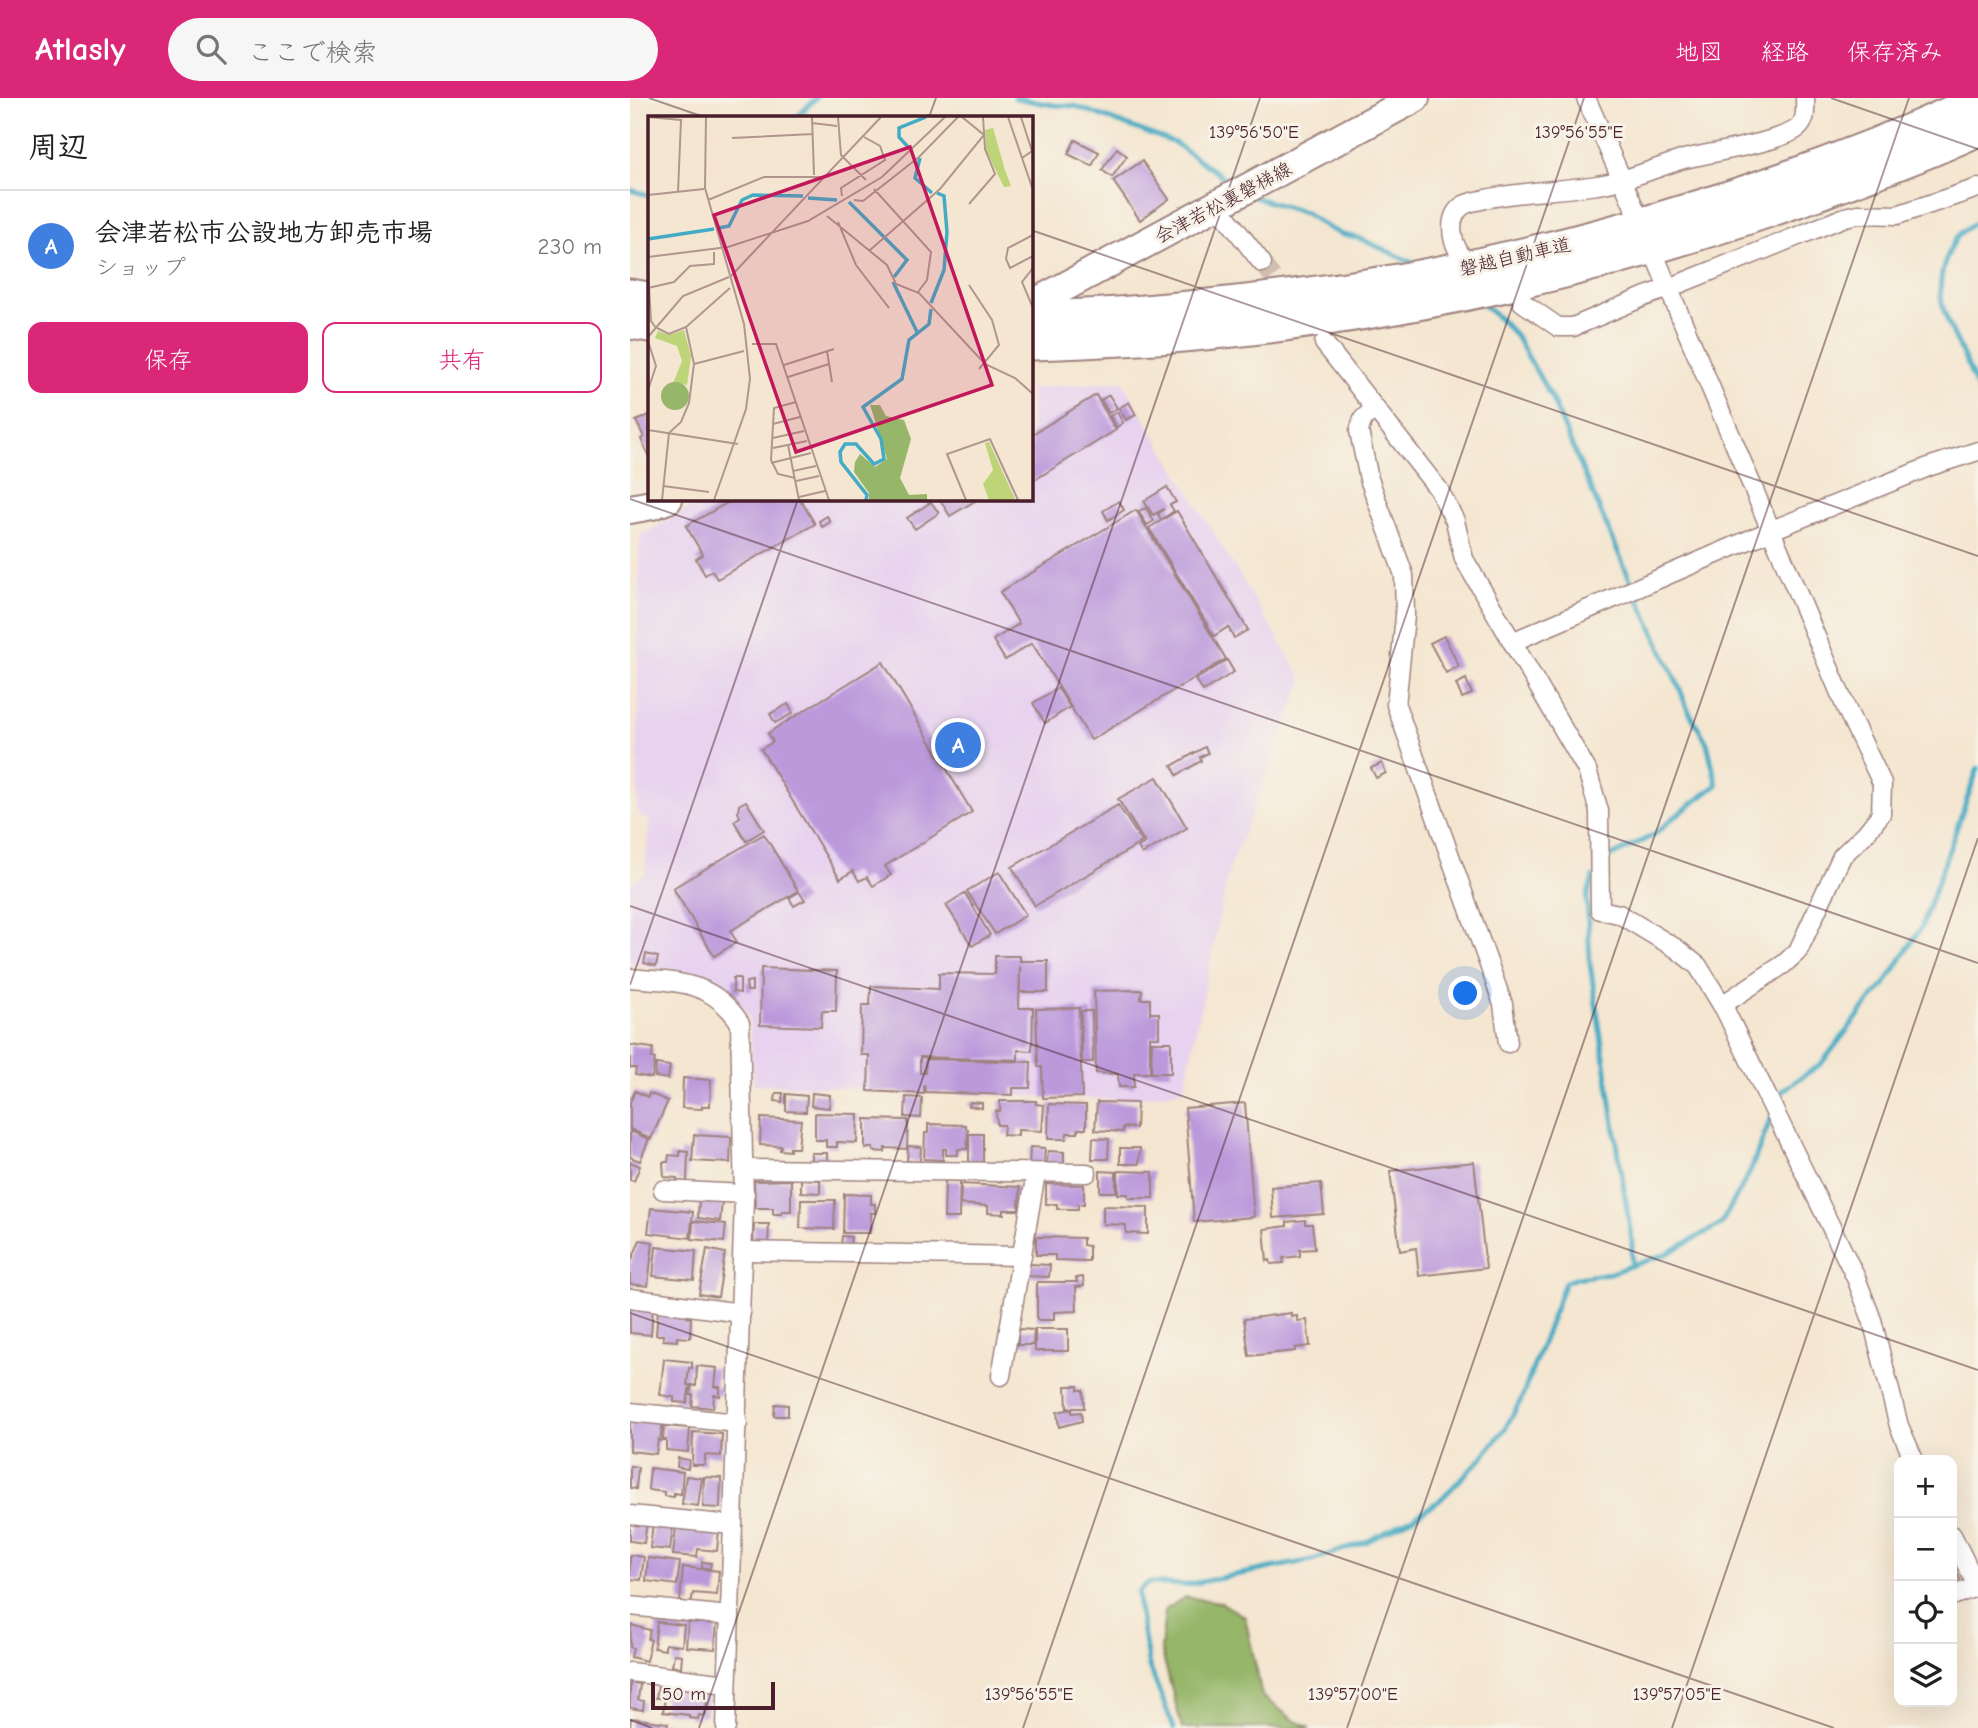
<!DOCTYPE html>
<html lang="ja">
<meta charset="utf-8">
<style>
:root{--surface:#fff;--page:#f6f6f6;--text:#202124;--muted:#757577;--line:#e0e0e0;--accent:#db2777}
body{margin:0;font-family:"Comic Neue","Klee One",sans-serif;background:var(--page);color:var(--text)}
.controls{position:absolute;right:21px;bottom:21px;display:grid;overflow:hidden;border-radius:14px;box-shadow:0 7px 28px #0002}
.controls button{width:63px;height:63px;display:grid;place-items:center;padding:0;border:0;border-bottom:2px solid var(--line);background:var(--surface);color:var(--text);font:35px sans-serif}
.scale{position:absolute;left:21px;bottom:18px;width:124px;box-sizing:border-box;padding-left:7px;border:4px solid #4a1f2b;border-top:0;font-size:19px;line-height:24px;white-space:nowrap;color:#4a1f2b;-webkit-text-stroke:5px #f7f3e8;paint-order:stroke}
.you{position:absolute;left:836px;top:896px;width:24px;height:24px;margin:-18px;border:5px solid #fff;border-radius:50%;background:#1a73e8;box-shadow:0 0 0 10px #1a73e833}
.badge{display:grid;place-items:center;width:46px;height:46px;border-radius:50%;background:var(--accent);color:#fff;font-size:23px;font-weight:700}
.pin{position:absolute;translate:-50% -50%;border:4px solid #fff;box-shadow:0 2px 7px #0006}
.list{margin:0;padding:0;list-style:none}
h2{display:flex;justify-content:space-between;align-items:center;height:91px;margin:0;padding:0 28px;font-size:30px}
h2 small{font-size:23px;font-weight:400;color:var(--muted)}
.list li{display:grid;grid-template-columns:46px 1fr auto;gap:21px;align-items:center;box-sizing:border-box;height:112px;padding:0 28px;border-top:2px solid var(--line)}
.list b{display:block;font-size:26px;white-space:nowrap}
.list p{margin:0;font-size:23px;white-space:nowrap;color:var(--muted)}
.list em{font-size:23px;font-style:normal;color:var(--muted)}
.actions{display:flex;gap:14px;padding:21px 28px}
.actions a{flex:1;padding:16px 0;border:2px solid var(--accent);border-radius:14px;text-align:center;font-size:24px;color:var(--accent)}
.actions .main{background:var(--accent);color:#fff}
.icon{flex:none;width:38px;height:38px;fill:none;stroke:currentColor;stroke-width:2;stroke-linecap:round;stroke-linejoin:round}
.map{position:relative;flex:none;width:1348px;height:1630px;overflow:hidden}
header{display:flex;align-items:center;gap:42px;box-sizing:border-box;height:98px;padding:0 35px;background:var(--accent);color:#fff}
header strong{font-size:33px}
nav{display:flex;gap:38px;margin-inline-start:auto;font-size:24px}
.search{width:490px;height:63px;background:var(--page);display:flex;align-items:center;gap:18px;box-sizing:border-box;padding:0 24px;border-radius:38px;color:var(--muted);font-size:26px}
main{display:flex}
aside{flex:1;background:var(--surface)}
.map>svg:first-child{display:block}
.built{fill:#e7d2ef}
.forest{fill:#96b669;stroke:#706a4a;stroke-width:2}
.lines{fill:none;stroke-linecap:round;stroke-linejoin:round}
.stream{stroke:#44abc4;stroke-width:5}
.building{fill:#bb99db}
.minor-tunnel{stroke:#d2beaf;stroke-width:18;stroke-dasharray:18 9;stroke-linecap:butt}
.minor-casing{stroke:#9f827e;stroke-width:21}
.primary-casing{stroke:#9f827e;stroke-width:32}
.motorway-casing{stroke:#9f827e;stroke-width:37}
.minor{stroke:#fff;stroke-width:18}
.primary{stroke:#fff;stroke-width:28}
.motorway{stroke:#fff;stroke-width:33}
.ticks{fill:none;stroke:#4a1f2b;stroke-width:2;stroke-opacity:0.45}
.labels{text-anchor:middle;stroke-width:6;stroke-linejoin:round;paint-order:stroke}
.street-label{font-size:19px;fill:#4a1f2b;stroke:#f7f3e8}
.inset-river{fill:none;stroke:#44abc4;stroke-width:3.5}
.inset-road{fill:none;stroke:#b0968e;stroke-width:2}
.view{fill:#c2185b;fill-opacity:0.15;stroke:#c2185b;stroke-width:3.5}
.inset-edge{fill:none;stroke:#4a1f2b;stroke-width:3.5}
.ticks-label{font-size:18px;text-anchor:middle;fill:#4a1f2b;stroke:#f7f3e8;stroke-width:6;stroke-linejoin:round;paint-order:stroke}
</style>
<header>
<strong>Atlasly</strong>
<div class="search"><svg class="icon" aria-label="search" viewBox="0 0 24 24"><circle cx="10" cy="10" r="6"/><path d="M15 15l6 6"/></svg>ここで検索</div>
<nav><a>地図</a><a>経路</a><a>保存済み</a></nav>
</header>
<main>
<aside>
<h2>周辺<small></small></h2>
<ul class="list">
<li><span class="badge" style="background:#3f7fe0">A</span><div><b>会津若松市公設地方卸売市場</b><p>ショップ</p></div><em>230 m</em></li>
</ul>
<div class="actions"><a class="main">保存</a><a>共有</a></div>
</aside>
<div class="map">
<svg width="1348" height="1630" viewBox="0 0 1348 1630">
<rect width="100%" height="100%" fill="#f7f3e8"/>
<filter id="ink" filterUnits="userSpaceOnUse"><feTurbulence type="fractalNoise" baseFrequency=".0143" numOctaves="2"/><feDisplacementMap in="SourceGraphic" scale="14" xChannelSelector="R" yChannelSelector="G"/><feConvolveMatrix kernelMatrix="1 2 1 2 8 2 1 2 1" color-interpolation-filters="sRGB"/></filter>
<filter id="wash" filterUnits="userSpaceOnUse"><feTurbulence type="fractalNoise" baseFrequency=".00686" numOctaves="4" result="noise"/><feDisplacementMap in="SourceGraphic" scale="28" xChannelSelector="R" yChannelSelector="G"/><feGaussianBlur stdDeviation="1.57" result="paint"/><feColorMatrix in="noise" values="0 0 0 0 0 0 0 0 0 0 0 0 0 0 0 0 0 1.4 0 .05"/><feComposite in="paint" operator="in"/></filter>
<g filter="url(#wash)">
<rect width="100%" height="100%" fill="#f4e6d0"/>
<!-- built -->
<path class="built" d="M492,283L673,582L599,773L554,992L497,1002L124,986L119,917L101,896L70,877L0,865V786L15,776L19,722L11,719L7,711L9,454L11,437L76,401H401V291Z"/>
<!-- forest -->
<path class="forest" d="M555,1499L590,1504L615,1519L632,1598L665,1623L680,1630H552L531,1551L535,1512Z"/>
<g class="lines">
<!-- stream -->
<g class="stream">
<path d="M385,0L423,7L445,8L545,45L604,87"/>
<path d="M167,19L186,0"/>
<path d="M0,92L19,97"/>
<path d="M624,99L675,115L698,130L713,137L729,140L785,166"/>
<path d="M1348,124C1331,132 1327,137 1319,154C1300,196 1316,219 1333,257C1339,269 1343,281 1348,292"/>
<path d="M851,205L870,221L886,238L921,299L1002,486L1050,591L1057,610L1077,645L1087,687L1042,721L1024,737L973,762"/>
<path d="M963,779L957,800L960,866L1002,1144V1167"/>
<path d="M1146,1008L1153,992L1191,966L1243,899L1255,886L1292,828L1348,670"/>
<path d="M544,1630L519,1568L509,1511L508,1494L518,1485L555,1487L682,1462L736,1444L781,1421L809,1403L851,1361L876,1329L891,1302L935,1184L947,1180L980,1175L1036,1156L1091,1126L1120,1074L1142,1017"/>
</g>
</g>
<g id="blocks">
<!-- building -->
<g class="building">
<path d="M445,42L469,54L462,68L438,56Z"/>
<path d="M487,50L497,58L482,79L472,72Z"/>
<path d="M512,63L539,101L510,122L483,83Z"/>
<path d="M466,297L486,332L401,384V337Z"/>
<path d="M479,297L487,310L479,315L471,302Z"/>
<path d="M499,304L506,317L496,322L489,310Z"/>
<path d="M487,314L493,325L487,329L480,318Z"/>
<path d="M19,317V359L11,341L14,339L6,323Z"/>
<path d="M537,389L546,404L540,407L544,413L531,422L528,416L534,411L523,417L514,403Z"/>
<path d="M104,401H170L185,426L87,481L82,473L75,477L66,461L73,457L56,428Z"/>
<path d="M312,401H348L320,418L310,402Z"/>
<path d="M489,403L494,412L478,422L473,413Z"/>
<path d="M301,404L309,415L285,431L277,420Z"/>
<path d="M516,410L524,423L517,427L508,413Z"/>
<path d="M506,412L596,561L461,642L402,545L375,562L363,542L389,526L370,494Z"/>
<path d="M547,413L618,532L604,540L598,529L584,538L519,430Z"/>
<path d="M197,418L200,424L192,429L189,423Z"/>
<path d="M814,538L829,568L816,575L800,545Z"/>
<path d="M597,562L604,574L573,593L565,582Z"/>
<path d="M253,564L342,714L255,768L261,777L243,788L237,779L229,783L223,773L210,781L131,651L143,644L138,635Z"/>
<path d="M836,581L842,596L832,600L826,586Z"/>
<path d="M428,590L440,609L415,625L403,605Z"/>
<path d="M158,606L163,615L145,625L140,616Z"/>
<path d="M575,649L578,655L570,659L571,663L547,677L542,668Z"/>
<path d="M752,665L756,675L746,680L741,670Z"/>
<path d="M527,679L557,730L512,756L508,749L515,745L488,701Z"/>
<path d="M116,703L134,732L116,743L104,723L110,719L108,714L109,707Z"/>
<path d="M488,707L512,744L405,808L382,769Z"/>
<path d="M134,736L168,793L100,833L107,844L84,858L43,790Z"/>
<path d="M369,774L396,817L365,836L337,793Z"/>
<path d="M169,794L175,802L164,808L159,800Z"/>
<path d="M335,795L360,837L342,848L316,807Z"/>
<path d="M16,856L28,859L26,868L14,865Z"/>
<path d="M365,858H390V863H418V894H390V868L389,910H403L402,953L388,952V962L290,959V975H295L296,961L401,964L400,990H383V997L295,994L294,986V996L238,993L239,957H231L232,907H240L241,888L309,891V875L365,876Z"/>
<path d="M131,870L207,873L206,913H192L191,929L130,927Z"/>
<path d="M103,880H110V895L103,894Z"/>
<path d="M122,883V893H117L116,884Z"/>
<path d="M512,892L511,901H520V915H529V939H520V975H504V989H489L488,976L466,975L464,893Z"/>
<path d="M449,910L452,999L413,1000L412,969H408L406,911Z"/>
<path d="M451,913H462L463,964H452Z"/>
<path d="M522,944H541V975H521Z"/>
<path d="M0,947L23,950L22,960L25,961L22,980L5,977L6,970H0Z"/>
<path d="M26,966L40,968L38,981L25,979Z"/>
<path d="M53,980L81,982L80,1008H72V1011L52,1010Z"/>
<path d="M5,993L18,999L19,995L38,1003L21,1041L0,1031V1004Z"/>
<path d="M146,995H153L152,1004L145,1003Z"/>
<path d="M182,995L200,997L199,1010L181,1008Z"/>
<path d="M156,996L177,998L176,1014L156,1013Z"/>
<path d="M276,999L292,1000L291,1020L275,1019Z"/>
<path d="M370,1003H406V1006L414,1007L412,1033L388,1032V1038L373,1037L374,1027H367L366,1013H370Z"/>
<path d="M340,1004L352,1005V1010L339,1008Z"/>
<path d="M467,1004L507,1005L506,1030L493,1029V1034L465,1032Z"/>
<path d="M615,1005L624,1119L564,1124L555,1010Z"/>
<path d="M419,1006L456,1007V1031H448V1035H437L436,1041H418Z"/>
<path d="M185,1015L228,1016L227,1045L207,1044V1049H196V1042H185Z"/>
<path d="M131,1020L171,1022L168,1050H160V1053L150,1052L151,1048L130,1047Z"/>
<path d="M235,1021L278,1022L277,1051L255,1050V1054L243,1053V1050H235Z"/>
<path d="M298,1026L336,1027V1031H338L337,1051H328V1057H316V1051H313V1062L294,1061L295,1035H298Z"/>
<path d="M0,1033L19,1041L10,1063L0,1059Z"/>
<rect x="339" y="1036" width="14" height="30"/>
<path d="M64,1037L101,1039L100,1065L62,1063Z"/>
<path d="M463,1040L479,1041L478,1061H462Z"/>
<path d="M278,1048L291,1049L290,1064L277,1063Z"/>
<path d="M400,1049L415,1050L414,1067L399,1066Z"/>
<path d="M490,1050H510L509,1066H490Z"/>
<path d="M50,1053L58,1054L57,1084L47,1083V1080L34,1079L33,1064H38L39,1057L50,1058Z"/>
<path d="M418,1053L434,1054V1067L417,1066Z"/>
<rect x="181" y="1055" width="16" height="10"/>
<path d="M0,1064L10,1068L4,1083L0,1082Z"/>
<path d="M844,1064L856,1170L789,1178L786,1150L770,1153L760,1073Z"/>
<path d="M470,1073L486,1074V1094H470Z"/>
<path d="M488,1073L523,1074V1100H498V1096H488Z"/>
<path d="M171,1081L190,1082V1095L171,1094Z"/>
<path d="M161,1082V1113H152V1116H143V1110H125L124,1083Z"/>
<path d="M315,1083H330L329,1120H314Z"/>
<path d="M691,1085L694,1116L643,1120L641,1089Z"/>
<path d="M331,1086L390,1089L389,1112H374V1116L358,1115V1108L330,1106Z"/>
<path d="M416,1086L454,1087V1106H448V1111H427V1106H416Z"/>
<path d="M214,1096L241,1097V1106H245V1115H241L240,1135H213Z"/>
<path d="M69,1102L92,1104L90,1123L68,1120Z"/>
<path d="M171,1102H205L204,1131L170,1130Z"/>
<path d="M473,1108L518,1109V1136L496,1135V1127L473,1126Z"/>
<path d="M21,1110L63,1114L60,1140L18,1135Z"/>
<path d="M675,1122V1126H682L685,1151L670,1152V1158L653,1160L654,1165L641,1166L640,1162L637,1163L634,1131L657,1128V1124Z"/>
<path d="M63,1123L96,1126L94,1144L62,1141Z"/>
<path d="M124,1126H139L138,1148L123,1147Z"/>
<path d="M212,1138L221,1139L220,1148H211Z"/>
<path d="M406,1139L453,1140V1147L459,1148V1163L425,1162V1157H406Z"/>
<path d="M10,1142L23,1144L18,1188L0,1186V1166Z"/>
<path d="M26,1149L66,1153L64,1182L23,1178Z"/>
<path d="M77,1151L95,1155L88,1199L69,1196Z"/>
<path d="M399,1166L420,1167L419,1179L398,1178Z"/>
<path d="M453,1179L454,1188L446,1189L447,1213L424,1214V1222H407V1184H447L446,1180Z"/>
<path d="M0,1207L23,1209L21,1237L0,1235Z"/>
<path d="M28,1211L57,1213V1219L61,1220L60,1240L47,1239V1243L33,1242V1237H26Z"/>
<path d="M661,1215V1219L667,1218V1223L677,1222L680,1248L665,1250V1253L619,1258L614,1221Z"/>
<path d="M388,1231L404,1232L403,1247H388Z"/>
<rect x="405" y="1231" width="33" height="22"/>
<path d="M34,1261L62,1264V1270H59L57,1287H60L57,1305L44,1304V1299L30,1297Z"/>
<path d="M67,1268L87,1270L85,1289H90V1298L84,1297L83,1310L62,1308L63,1297H60L62,1287L66,1288Z"/>
<path d="M436,1288H448V1292H453L454,1310H437Z"/>
<path d="M145,1306L158,1307V1318H144Z"/>
<path d="M442,1311V1315L451,1314L452,1323L429,1329L427,1314Z"/>
<path d="M0,1320L33,1324L30,1343L28,1342L26,1356L0,1353Z"/>
<path d="M34,1328L60,1330L58,1354L36,1352V1342H33Z"/>
<path d="M63,1334L92,1336L91,1358L75,1357V1367H62Z"/>
<path d="M48,1360L59,1362L58,1371L47,1369Z"/>
<path d="M0,1368L8,1369L6,1391L0,1390Z"/>
<path d="M20,1370L53,1374L51,1396L44,1395V1399L34,1398V1394L18,1392Z"/>
<path d="M56,1378L72,1380L68,1408L52,1406Z"/>
<path d="M74,1379L91,1380L90,1410L73,1409Z"/>
<path d="M0,1423L17,1424L14,1445L0,1443Z"/>
<path d="M23,1425L43,1428L40,1452L20,1450Z"/>
<path d="M46,1428L89,1432L87,1453L68,1451L67,1459L43,1457Z"/>
<path d="M0,1457L14,1459L11,1482L0,1481Z"/>
<path d="M18,1460L50,1464L47,1487L16,1483Z"/>
<path d="M72,1464L81,1465L80,1471L72,1469Z"/>
<path d="M53,1469L89,1473L87,1497L63,1495L61,1506L50,1504Z"/>
<path d="M1328,1477L1333,1489L1322,1494V1480Z"/>
<path d="M27,1524L54,1527L52,1548L35,1546V1552L24,1550Z"/>
<path d="M58,1524L87,1526L85,1551L56,1549Z"/>
<path d="M1,1527L20,1532L18,1541L21,1542L16,1563L1,1559L3,1550L0,1549Z"/>
<path d="M44,1556L52,1557L51,1569L42,1568Z"/>
<path d="M0,1584L10,1586L8,1602L14,1603L13,1612L0,1610Z"/>
<path d="M28,1587L78,1593L75,1618L69,1617L68,1621L59,1620V1617L33,1614L35,1600H26Z"/>
<path d="M1,1620L38,1625L37,1630H0Z"/>
</g>
</g>
</g>
<g filter="url(#ink)">
<use href="#blocks" fill-opacity="0" stroke="#9f827e" stroke-width="2"/>
<g class="lines">
<!-- minor-tunnel -->
<path class="minor-tunnel" d="M632,165L660,201"/>
<!-- minor casing -->
<g class="minor-casing">
<g id="minor">
<path d="M956,0L1005,111"/>
<path d="M587,107L632,165"/>
<path d="M829,154C821,141 817,117 834,107C839,104 849,103 855,101C892,93 930,93 967,87C997,83 1025,70 1054,61C1079,55 1151,44 1168,30C1177,22 1175,11 1175,0"/>
<path d="M1027,163L1217,612L1252,685L1251,716L1236,735L1212,758L1168,853L1154,866L1092,907"/>
<path d="M892,204L928,229H943L1016,198L1039,190L1215,119L1228,116L1267,117L1348,90"/>
<path d="M694,245L809,392L825,423L834,461L957,672L969,713L970,812L989,816L1047,851L1068,868L1095,912L1226,1180L1242,1222L1269,1328L1284,1362"/>
<path d="M745,310L733,321L729,333L739,381L774,477L775,518L766,607L873,906L878,945"/>
<path d="M882,544L1142,432L1301,368L1348,353"/>
<path d="M0,880C46,884 82,882 110,925L114,1102L96,1630"/>
<path d="M115,1071L457,1075"/>
<path d="M33,1092L115,1096"/>
<path d="M113,1153L392,1158"/>
<path d="M0,1200L111,1215"/>
<path d="M371,1278L406,1075"/>
<path d="M0,1314L108,1325"/>
<path d="M0,1417L103,1427"/>
<path d="M1322,1437L1348,1490"/>
<path d="M1322,1498L1348,1488"/>
<path d="M0,1508L100,1518"/>
<path d="M0,1574L97,1586"/>
</g>
</g>
<!-- primary casing -->
<g class="primary-casing">
<g id="primary">
<path d="M401,207L785,0"/>
<path d="M0,411L22,407L38,401"/>
</g>
</g>
<!-- motorway casing -->
<g class="motorway-casing">
<g id="motorway">
<path d="M0,198L19,201"/>
<path d="M401,220C473,219 545,212 617,204C671,197 725,191 779,181C971,145 1171,85 1348,3"/>
<path d="M0,224L19,227"/>
<path d="M401,245C455,243 510,241 564,236C772,217 980,170 1176,99C1234,78 1292,57 1348,31"/>
</g>
</g>
<!-- minor -->
<use href="#minor" class="minor"/>
<!-- primary -->
<use href="#primary" class="primary"/>
<!-- motorway -->
<use href="#motorway" class="motorway"/>
</g>
</g>
<!-- ticks -->
<path class="ticks" d="M19,0L74,19M1201,0L1348,51M299,19L306,0M401,132L1348,458M0,401L1348,865M0,808L1348,1272M0,887L168,401M0,1215L1204,1630M0,1622L22,1630M69,1630L630,0M393,1630L954,0M717,1630L1279,0M1042,1630L1348,740"/>
<g class="labels">
<!-- street labels -->
<g class="street-label">
<text transform="translate(593 104) rotate(-28)" y="7">会津若松裏磐梯線</text>
<text transform="translate(885 158) rotate(-13)" y="7">磐越自動車道</text>
</g>
</g>
<!-- overview -->
<g transform="translate(18 18)">
<rect width="385" height="385" fill="#f4e6d0"/>
<path d="M345,12L357,54L363,70L356,71L338,35L337,14ZM36,214L43,240L39,269L25,267L34,245L29,230L7,222L10,215L21,219ZM341,326L367,383L364,384H341L335,368L345,354L337,327Z" fill="#bed479"/>
<path d="M13 280a14 14 0 1 1 28 0a14 14 0 1 1-28 0ZM222,289H232L238,300L256,304L263,323L252,362L261,379L279,378V384H221V377L206,356L207,346L212,338L227,351L239,343Z" fill="#96b669"/>
<path class="inset-river" d="M261,32L251,21V12L278,1M272,42L267,62L284,77M160,82L189,84M201,86L259,144L246,161M71,112L81,110L94,84L105,79L155,80M0,123L66,113M245,166L270,218M283,187L296,154L299,116L296,80L289,77M218,384L219,379L193,346L192,336L197,328H208L226,348L236,343L233,323L215,291L254,263L261,224L281,208L283,193"/>
<path class="inset-road" d="M0,1L33,4L30,76M58,1L57,72L96,208L102,263L98,293L66,384M164,1L166,59M190,1L193,39L218,64M360,1L385,74M373,1L384,35L374,42M164,7L189,10M84,22L165,18M226,73L283,136L279,164L270,176M0,79L56,73M194,80L193,72L237,44L232,30L216,21M60,84L116,61H178M206,84L215,85L271,41L310,1M321,88L347,58L337,33L335,1M179,100L239,149L248,168L271,177L337,248L367,262L385,278M190,106L208,149L241,192M385,119L360,132L358,143L362,152L385,140M222,134L292,73L336,19L314,1M0,141L80,131L160,105L234,61L297,1M0,151L3,205L8,212M385,152L374,166L385,192M83,160L233,1M321,169L344,204L351,229L331,253M0,172L26,166L42,150L66,148V136M9,212L21,218L38,211M0,221L35,180L81,161M0,225L8,250L0,274M104,228H128L181,384M179,235L184,266M46,248L96,235M136,249L186,233M140,261L181,248M125,308L152,301M0,314L90,328M125,322L156,315M140,329L151,384M125,332L159,325M123,347L163,337M145,355L168,350M147,362L130,358L123,344L126,292L148,286M148,365L171,360M15,370L61,376M151,381L177,375M14,384L21,317L33,306L41,287L46,248L38,211L82,172M318,384L299,338L342,323L370,384"/>
<path class="view" d="M262,31L344,269L148,336L66,99Z"/>
<rect width="385" height="385" class="inset-edge"/>
</g>
<g class="ticks-label">
<text x="624" y="40">139°56'50"E</text>
<text x="949" y="40">139°56'55"E</text>
<text x="399" y="1602">139°56'55"E</text>
<text x="723" y="1602">139°57'00"E</text>
<text x="1047" y="1602">139°57'05"E</text>
</g>
</svg>
<div class="controls">
<button>+</button>
<button>−</button>
<button><svg class="icon" aria-label="locate" viewBox="0 0 24 24"><circle cx="12" cy="12" r="6"/><path d="M12 2v4M12 18v4M2 12h4M18 12h4"/></svg></button>
<button><svg class="icon" aria-label="layers" viewBox="0 0 24 24"><path d="M12 4l9 5-9 5-9-5zM3 14l9 5 9-5"/></svg></button>
</div>
<div class="scale">50 m</div>
<div class="you"></div>
<div class="pin badge" style="left:328px;top:647px;background:#3f7fe0">A</div>
</div>
</main>
